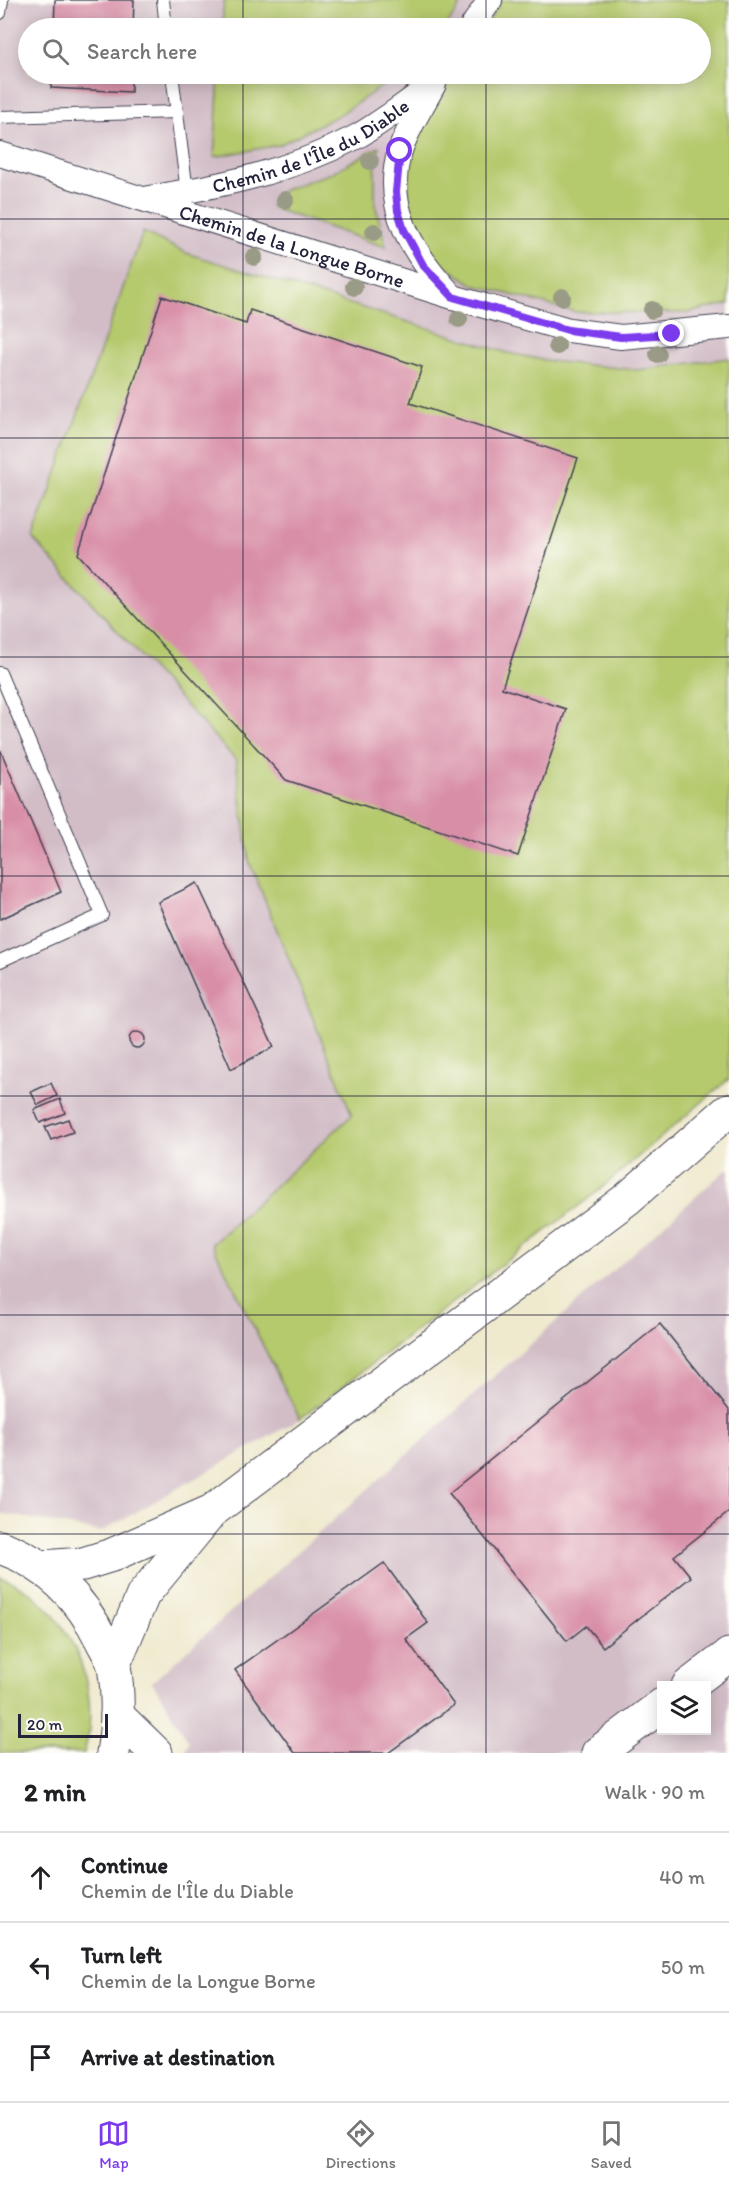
<!DOCTYPE html>
<meta charset="utf-8">
<style>
:root{--surface:#fff;--page:#f6f6f6;--text:#202124;--muted:#757577;--line:#e0e0e0;--accent:#7c3aed}
body{margin:0;font-family:Itim,sans-serif;background:var(--page);color:var(--text)}
.controls{position:absolute;right:18px;bottom:18px;display:grid;overflow:hidden;border-radius:0px;box-shadow:0 3px 15px #0003}
.controls button{width:54px;height:54px;display:grid;place-items:center;padding:0;border:0;border-bottom:2px solid var(--line);background:var(--surface);color:var(--text);font:30px sans-serif}
.scale{position:absolute;left:18px;bottom:15px;width:90px;box-sizing:border-box;padding-left:6px;border:3px solid #22223b;border-top:0;font-size:16px;line-height:21px;white-space:nowrap;color:#22223b;-webkit-text-stroke:4px #fdfcf7;paint-order:stroke}
.stop{position:absolute;width:18px;height:18px;margin:-14px;border:4px solid #7c3aed;border-radius:50%;background:#fff}
.stop.end{background:#7c3aed;border-color:#fff;box-shadow:0 2px 6px #0008}
.list{margin:0;padding:0;list-style:none}
h2{display:flex;justify-content:space-between;align-items:center;height:78px;margin:0;padding:0 24px;font-size:26px}
h2 small{font-size:20px;font-weight:400;color:var(--muted)}
.list li{display:grid;grid-template-columns:39px 1fr auto;gap:18px;align-items:center;box-sizing:border-box;height:90px;padding:0 24px;border-top:2px solid var(--line)}
.list b{display:block;font-size:22px;white-space:nowrap}
.list p{margin:0;font-size:20px;white-space:nowrap;color:var(--muted)}
.list em{font-size:20px;font-style:normal;color:var(--muted)}
.icon{flex:none;width:33px;height:33px;fill:none;stroke:currentColor;stroke-width:2;stroke-linecap:round;stroke-linejoin:round}
.map{position:relative;flex:none;width:729px;height:1753px;overflow:hidden}
.search{position:absolute;background:var(--surface);box-shadow:0 3px 15px #0003;left:18px;right:18px;top:18px;height:66px;display:flex;align-items:center;gap:15px;box-sizing:border-box;padding:0 21px;border-radius:33px;color:var(--muted);font-size:22px}
.sheet{height:348px;background:var(--surface)}
nav{display:flex;justify-content:space-around;align-items:center;box-sizing:border-box;height:84px;border-top:2px solid var(--line);background:var(--surface);font-size:16px;color:var(--muted)}
nav a{display:grid;justify-items:center;gap:3px}
nav .on{color:var(--accent)}
.map>svg:first-child{display:block}
.industrial{fill:#d2bdc7;fill-rule:evenodd}
.green{fill:#b5c96d;stroke:#6c7654;stroke-width:1.5}
.building{fill:#d88ea7}
.lines{fill:none;stroke-linecap:round;stroke-linejoin:round}
.lane-casing{stroke:#414051;stroke-width:14}
.street-casing{stroke:#414051;stroke-width:26}
.secondary-casing{stroke:#414051;stroke-width:35}
.highway-casing{stroke:#414051;stroke-width:35}
.lane{stroke:#fff;stroke-width:12}
.street{stroke:#fff;stroke-width:24}
.secondary{stroke:#fff;stroke-width:33}
.highway{stroke:#fff;stroke-width:33}
.tree{fill:#9a9b86}
.route{stroke:#7c3aed;stroke-width:8}
.grid{fill:none;stroke:#22223b;stroke-width:1.5;stroke-opacity:0.55}
.labels{text-anchor:middle;stroke-width:6;stroke-linejoin:round;paint-order:stroke}
.street-label{font-size:20px;fill:#22223b;stroke:#fdfcf7}
</style>
<div class="map">
<svg width="729" height="1753" viewBox="0 0 729 1753">
<rect width="100%" height="100%" fill="#fdfcf7"/>
<filter id="ink" filterUnits="userSpaceOnUse"><feTurbulence type="fractalNoise" baseFrequency=".0167" numOctaves="2"/><feDisplacementMap in="SourceGraphic" scale="12" xChannelSelector="R" yChannelSelector="G"/><feConvolveMatrix kernelMatrix="1 2 1 2 8 2 1 2 1" color-interpolation-filters="sRGB"/></filter>
<filter id="wash" filterUnits="userSpaceOnUse"><feTurbulence type="fractalNoise" baseFrequency=".008" numOctaves="4" result="noise"/><feDisplacementMap in="SourceGraphic" scale="24" xChannelSelector="R" yChannelSelector="G"/><feGaussianBlur stdDeviation="1.35" result="paint"/><feColorMatrix in="noise" values="0 0 0 0 0 0 0 0 0 0 0 0 0 0 0 0 0 1.4 0 .05"/><feComposite in="paint" operator="in"/></filter>
<g filter="url(#wash)">
<rect width="100%" height="100%" fill="#efe9cd"/>
<!-- industrial -->
<g class="industrial">
<path d="M0,0H729V1079L597,1192L300,1419L101,1532L0,1513ZM28,28H700V74H28Z"/>
<path d="M729,1167V1753H184L189,1742L152,1682ZM662,1686H706V1730H662Z"/>
</g>
<!-- green -->
<g class="green">
<path d="M224,0H464L445,28H222Z"/>
<path d="M502,0H729V304L686,313L576,312L474,285L439,262L425,243L408,203V158L415,137L455,74H700V28H484Z"/>
<path d="M219,74H400L339,115L279,145L214,157Z"/>
<path d="M379,147L375,171V204L386,247L281,211L271,206L274,197L286,189L331,173Z"/>
<path d="M143,232L186,253L508,353L549,361L638,370L729,358V1079L597,1192L300,1419L212,1244L352,1115L249,861L236,760L33,539Z"/>
<path d="M0,1577C67,1600 105,1687 84,1753H0Z"/>
</g>
<g id="blocks">
<!-- building -->
<g class="building">
<path d="M55,0H134L133,28H54Z"/>
<path d="M52,74H131V92L51,88Z"/>
<path d="M162,296L246,324L250,310L422,367L410,403L578,458L502,688L566,709L518,856L286,780L78,554Z"/>
<path d="M0,749L61,892L0,919Z"/>
<path d="M197,883L274,1047L231,1069L158,902Z"/>
<circle cx="137" cy="1040" r="8"/>
<path d="M51,1083L57,1096L38,1105L31,1092Z"/>
<path d="M60,1099L65,1113L40,1123L34,1110Z"/>
<path d="M68,1119L73,1132L51,1140L45,1127Z"/>
<path d="M660,1324L729,1410V1512L674,1556L691,1577L603,1647L586,1626L567,1641L449,1493Z"/>
<path d="M384,1563L428,1623L406,1639L454,1705L388,1753H295L235,1670Z"/>
</g>
</g>
</g>
<g filter="url(#ink)">
<use href="#blocks" fill-opacity="0" stroke="#414051" stroke-width="1.5"/>
<g class="lines">
<!-- lane casing -->
<g class="lane-casing">
<g id="lane">
<path d="M163,0L166,28"/>
<path d="M0,13L2,0"/>
<path d="M172,74L187,192"/>
<path d="M0,117L177,112"/>
<path d="M0,673L102,915L0,961"/>
</g>
</g>
<!-- street casing -->
<g class="street-casing">
<g id="street">
<path d="M471,28L490,0"/>
<path d="M433,86C422,107 407,129 400,151C382,208 415,256 451,295"/>
<path id="s1" d="M0,154L453,297L569,330L621,337L729,327"/>
<path id="s2" d="M149,198C223,185 286,173 354,138C382,123 408,101 434,84"/>
</g>
</g>
<!-- secondary casing -->
<g class="secondary-casing">
<g id="secondary">
<path d="M688,1686L729,1655"/>
<path d="M117,1715L156,1753"/>
<path d="M598,1753L662,1705"/>
</g>
</g>
<!-- highway casing -->
<g class="highway-casing">
<g id="highway">
<path d="M0,1547C46,1563 81,1597 102,1641C106,1648 112,1658 114,1666C119,1695 118,1724 113,1753"/>
<path d="M43,1567L83,1564L112,1555L212,1511L627,1199L729,1110"/>
<path d="M114,1664L143,1595L208,1516"/>
</g>
</g>
<!-- lane -->
<use href="#lane" class="lane"/>
<!-- street -->
<use href="#street" class="street"/>
<!-- secondary -->
<use href="#secondary" class="secondary"/>
<!-- highway -->
<use href="#highway" class="highway"/>
</g>
<!-- trees -->
<g class="tree">
<circle cx="370" cy="161" r="9"/>
<circle cx="285" cy="200" r="9"/>
<circle cx="374" cy="232" r="9"/>
<circle cx="254" cy="257" r="9"/>
<circle cx="354" cy="287" r="9"/>
<circle cx="562" cy="297" r="9"/>
<circle cx="652" cy="310" r="9"/>
<circle cx="459" cy="319" r="9"/>
<circle cx="557" cy="346" r="9"/>
<circle cx="658" cy="354" r="9"/>
</g>
</g>
<g class="lines" filter="url(#ink)">
<!-- route -->
<path class="route" d="M400,151L396,192L398,211L404,230L423,265L453,297L568,330L621,337L672,334"/>
</g>
<!-- grid -->
<path class="grid" d="M243,0V28M486,0V28M243,74V1753M486,74V1753M0,219H729M0,438H729M0,657H729M0,876H729M0,1096H729M0,1315H729M0,1534H729"/>
<g class="labels">
<!-- street labels -->
<g class="street-label">
<text dy="7" stroke="none"><textPath href="#s2" startOffset="171">Chemin de l'Île du Diable</textPath></text>
<text dy="7" stroke="none"><textPath href="#s1" startOffset="306">Chemin de la Longue Borne</textPath></text>
</g>
</g>
</svg>
<div class="controls">
<button><svg class="icon" aria-label="layers" viewBox="0 0 24 24"><path d="M12 4l9 5-9 5-9-5zM3 14l9 5 9-5"/></svg></button>
</div>
<div class="scale">20 m</div>
<div class="stop" style="left:400px;top:151px"></div>
<div class="stop end" style="left:672px;top:334px"></div>
<div class="search"><svg class="icon" aria-label="search" viewBox="0 0 24 24"><circle cx="10" cy="10" r="6"/><path d="M15 15l6 6"/></svg>Search here</div>
</div>
<section class="sheet">
<h2>2 min<small>Walk · 90 m</small></h2>
<ul class="list">
<li><svg class="icon" aria-label="ahead" viewBox="0 0 24 24"><path d="M12 20V5M6 11l6-6 6 6"/></svg><div><b>Continue</b><p>Chemin de l'Île du Diable</p></div><em>40 m</em></li>
<li><svg class="icon" aria-label="left" viewBox="0 0 24 24"><path d="M17 20v-9H6M10 6l-5 5 5 5"/></svg><div><b>Turn left</b><p>Chemin de la Longue Borne</p></div><em>50 m</em></li>
<li><svg class="icon" aria-label="arrive" viewBox="0 0 24 24"><path d="M6 21V4h12l-3 4 3 4H6"/></svg><div><b>Arrive at destination</b></div></li>
</ul>
</section>
<nav>
<a class="on"><svg class="icon" aria-label="map" viewBox="0 0 24 24"><path d="M3 6l6-2 6 2 6-2v14l-6 2-6-2-6 2zM9 4v14M15 6v14"/></svg>Map</a>
<a><svg class="icon" aria-label="directions" viewBox="0 0 24 24"><path d="M12 3l9 9-9 9-9-9zM9 14v-3h6M13 9l2 2-2 2"/></svg>Directions</a>
<a><svg class="icon" aria-label="saved" viewBox="0 0 24 24"><path d="M7 4h10v16l-5-4-5 4z"/></svg>Saved</a>
</nav>
